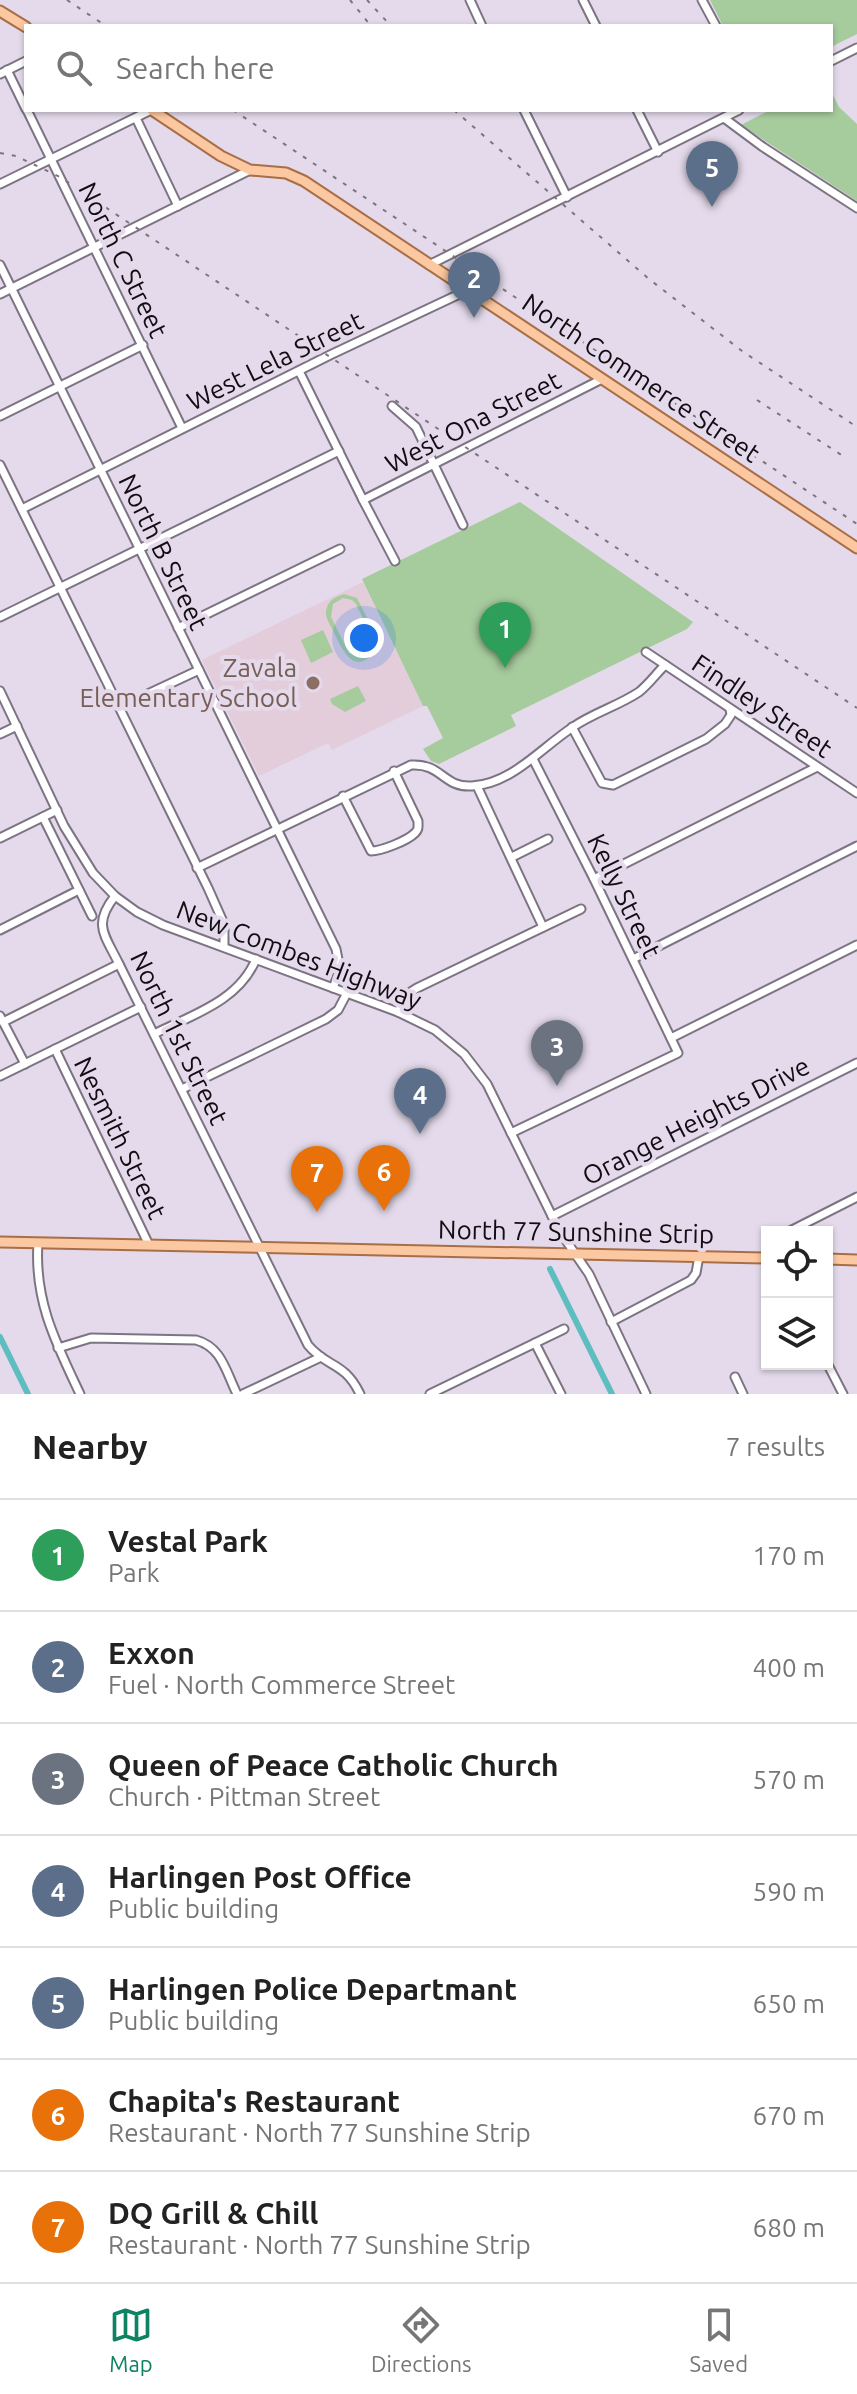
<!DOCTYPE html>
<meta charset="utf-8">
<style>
:root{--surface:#fff;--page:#f6f6f6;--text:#222;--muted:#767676;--line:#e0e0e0;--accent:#0d8363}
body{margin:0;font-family:Ubuntu,sans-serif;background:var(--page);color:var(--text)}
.controls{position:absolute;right:24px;bottom:24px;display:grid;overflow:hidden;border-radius:0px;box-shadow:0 2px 6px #0004}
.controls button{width:72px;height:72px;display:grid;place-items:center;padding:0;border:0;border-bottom:2px solid var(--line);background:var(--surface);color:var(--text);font:40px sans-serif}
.you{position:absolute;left:364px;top:638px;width:28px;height:28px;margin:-20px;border:6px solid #fff;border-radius:50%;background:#1a73e8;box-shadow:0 0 0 12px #1a73e833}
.badge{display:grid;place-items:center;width:52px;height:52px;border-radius:50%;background:var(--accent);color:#fff;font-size:26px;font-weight:700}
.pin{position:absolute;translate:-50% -66px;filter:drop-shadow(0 2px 4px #0008)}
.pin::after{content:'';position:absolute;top:42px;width:28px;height:24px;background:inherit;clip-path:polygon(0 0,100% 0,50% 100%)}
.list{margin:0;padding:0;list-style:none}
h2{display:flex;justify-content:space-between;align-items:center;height:104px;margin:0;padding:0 32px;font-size:34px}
h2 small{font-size:26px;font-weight:400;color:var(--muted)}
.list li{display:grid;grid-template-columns:52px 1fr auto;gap:24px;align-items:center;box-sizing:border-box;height:112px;padding:0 32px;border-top:2px solid var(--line)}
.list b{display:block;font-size:30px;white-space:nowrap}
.list p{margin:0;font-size:26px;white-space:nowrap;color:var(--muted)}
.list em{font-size:26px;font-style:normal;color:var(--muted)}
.icon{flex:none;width:44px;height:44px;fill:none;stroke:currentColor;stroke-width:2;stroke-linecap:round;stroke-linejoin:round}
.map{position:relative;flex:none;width:857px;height:1394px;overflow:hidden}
.search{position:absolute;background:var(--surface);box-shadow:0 2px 6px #0004;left:24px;right:24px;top:24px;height:88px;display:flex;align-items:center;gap:20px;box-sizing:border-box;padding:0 28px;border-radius:0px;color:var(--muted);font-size:30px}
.sheet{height:888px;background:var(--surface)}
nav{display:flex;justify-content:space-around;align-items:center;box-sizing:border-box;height:112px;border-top:2px solid var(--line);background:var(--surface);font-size:22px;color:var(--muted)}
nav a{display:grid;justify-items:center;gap:4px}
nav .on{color:var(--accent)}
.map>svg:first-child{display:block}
.education{fill:#e3cddb}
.green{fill:#a6cb9d;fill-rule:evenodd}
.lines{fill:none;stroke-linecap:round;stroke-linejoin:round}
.canal{stroke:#5ebdbe;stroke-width:6}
.minor-casing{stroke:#7d7483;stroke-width:11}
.major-casing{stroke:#a86e47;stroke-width:13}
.minor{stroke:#fff;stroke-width:7}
.major{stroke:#fcc8a1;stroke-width:9}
.rail{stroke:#7c7580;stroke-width:2;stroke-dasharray:4 8;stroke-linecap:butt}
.education-dot{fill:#8d6e63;stroke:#e4daeb;stroke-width:3}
.labels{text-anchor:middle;stroke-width:8;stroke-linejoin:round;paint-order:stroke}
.street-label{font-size:26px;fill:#110d13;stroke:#e4daeb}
.education-label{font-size:26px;fill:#785e54;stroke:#e4daeb;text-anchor:end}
</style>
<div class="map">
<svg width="857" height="1394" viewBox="0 0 857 1394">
<rect width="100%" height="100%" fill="#e4daeb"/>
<!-- education -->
<path class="education" d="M363,582L423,706L332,750L328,743L259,776L202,660Z"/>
<!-- green -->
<g class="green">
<path d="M710,0H857V34L831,47V26H723Z"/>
<path d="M831,91L839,107L857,124V201L741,125L770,110H831Z"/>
<path d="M520,502L693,622L687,629L511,715L516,726L439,764L431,761L423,749L443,738L427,706H423L362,579Z"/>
<path d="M344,594L357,598L377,637L375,652C355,675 344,653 335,635C332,627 325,619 326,611C328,600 335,597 344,594ZM343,598L352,600L356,604L373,639V649L361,658L349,653L331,617L333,604Z"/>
<path d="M323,630L333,652L311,663L301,640Z"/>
<path d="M358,686L366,701L345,712L332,704L330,699Z"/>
</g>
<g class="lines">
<!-- canal -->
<g class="canal">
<path d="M550,1269L612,1394"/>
<path d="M0,1337L28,1394"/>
</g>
<!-- minor casing -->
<g class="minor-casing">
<g id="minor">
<path d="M470,0L482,26"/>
<path d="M583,0L596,26"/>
<path d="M702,0L716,26"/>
<path d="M831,61L857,48"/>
<path d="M7,70L26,109"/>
<path d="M0,74L26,61"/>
<path d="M27,110L182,428"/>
<path d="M524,110L567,197"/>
<path d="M637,110L658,152"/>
<path d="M136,118L178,206"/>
<path d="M724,118L763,147L857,208"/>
<path d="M0,184L151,110"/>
<path d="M0,265L336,949L340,970L333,988"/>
<path d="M429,265L739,110"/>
<path d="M0,294L250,170"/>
<path d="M299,371L363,500L395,561"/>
<path d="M392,406L416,427L463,525"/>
<path d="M0,416L143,345"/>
<path d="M0,465L208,888L224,924V946"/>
<path d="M363,500L602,379"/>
<path d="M22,509L330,355L468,290"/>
<path d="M0,617L339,451"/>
<path d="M178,628L340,549"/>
<path d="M646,652L857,793"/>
<path d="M0,691L64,826L93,873L115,896L137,912L163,925L398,1012L435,1030L464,1054L487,1084L552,1216L567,1242L589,1274L646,1394"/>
<path d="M120,707L199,670"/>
<path d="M572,727L602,783L613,785L706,739L725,724L731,715L730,709"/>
<path d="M0,734L17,726"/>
<path d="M477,786L543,927"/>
<path d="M343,796L371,851C381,851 407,841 415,833C419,829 418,827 418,821L394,771"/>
<path d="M43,817L92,916"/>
<path d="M0,838L57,810"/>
<path d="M512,857L548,839"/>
<path d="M197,868L411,765C442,763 443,788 472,786C512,784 542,747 573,727C593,713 618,706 639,692C649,684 656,674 665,665"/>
<path d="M594,879L817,767"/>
<path d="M115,896C92,925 105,935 119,964L308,1345C327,1368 344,1361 360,1394"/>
<path d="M0,930L79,890"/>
<path d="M633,959L857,846"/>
<path d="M398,1012L406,995L417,988L581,909"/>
<path d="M0,1016L25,1064"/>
<path d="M3,1022L119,964"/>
<path d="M154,1034C192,1015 239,1001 256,959"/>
<path d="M671,1038L857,945"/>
<path d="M55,1049L149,1245"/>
<path d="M0,1076L141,1007"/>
<path d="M182,1089L326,1019L338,1010L347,993"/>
<path d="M511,1133L678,1053L594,879L533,759"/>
<path d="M552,1216L857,1063"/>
<path d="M788,1232L857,1197"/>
<path d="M38,1243C34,1301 56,1343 80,1394"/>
<path d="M611,1322L691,1280L696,1273L699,1256"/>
<path d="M535,1343L561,1394"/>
<path d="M58,1348L91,1338L196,1340C222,1347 226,1372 237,1394"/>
<path d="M827,1363L843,1394"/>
<path d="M735,1377L743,1394"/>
<path d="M243,1394L321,1357"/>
<path d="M430,1394L564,1329"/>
</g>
</g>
<!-- major casing -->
<g class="major-casing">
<g id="major">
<path d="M0,11L26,27"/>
<path d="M152,110L221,156L250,170L286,173L304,181L857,548"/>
<path d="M0,1242L767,1258"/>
<path d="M827,1259L857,1260"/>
</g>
</g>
<!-- minor -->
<use href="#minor" class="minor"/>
<!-- major -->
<use href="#major" class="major"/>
<!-- rail -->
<g class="rail">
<path d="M67,0L106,26"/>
<path d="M350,0L371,26"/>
<path d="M367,0L391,26"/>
<path d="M233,110L857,524"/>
<path d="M454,110L649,279L742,351L857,427"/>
<path d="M0,153L16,156L60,177L857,708"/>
<path d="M757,400L843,456"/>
</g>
</g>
<!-- markers -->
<circle class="education-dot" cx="313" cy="683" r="8"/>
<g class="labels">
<!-- street labels -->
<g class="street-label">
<text transform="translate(123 260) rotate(64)" y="9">North C Street</text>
<text transform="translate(275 361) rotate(-26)" y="9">West Lela Street</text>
<text transform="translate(641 378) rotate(34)" y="9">North Commerce Street</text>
<text transform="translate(473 422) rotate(-27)" y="9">West Ona Street</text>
<text transform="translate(163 552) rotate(64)" y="9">North B Street</text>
<text transform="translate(762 706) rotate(34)" y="9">Findley Street</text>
<text transform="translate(624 896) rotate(64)" y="9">Kelly Street</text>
<text transform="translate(299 955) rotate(21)" y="9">New Combes Highway</text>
<text transform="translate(179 1038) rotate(64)" y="9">North 1st Street</text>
<text transform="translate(696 1121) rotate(-27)" y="9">Orange Heights Drive</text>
<text transform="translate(120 1138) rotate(64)" y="9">Nesmith Street</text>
<text transform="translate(576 1232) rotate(1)" y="9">North 77 Sunshine Strip</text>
</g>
<!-- education labels -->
<g class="education-label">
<text x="297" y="677">Zavala<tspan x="297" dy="30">Elementary School</tspan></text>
</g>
</g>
</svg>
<div class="controls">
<button><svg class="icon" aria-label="locate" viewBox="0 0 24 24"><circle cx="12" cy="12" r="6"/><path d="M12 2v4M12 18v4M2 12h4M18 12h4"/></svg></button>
<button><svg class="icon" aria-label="layers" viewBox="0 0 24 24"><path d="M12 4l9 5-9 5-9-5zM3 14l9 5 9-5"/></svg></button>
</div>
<div class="you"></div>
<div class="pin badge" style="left:505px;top:668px;background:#2e9e5b">1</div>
<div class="pin badge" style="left:474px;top:318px;background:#5c6f8a">2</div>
<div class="pin badge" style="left:557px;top:1086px;background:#6b7280">3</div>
<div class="pin badge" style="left:420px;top:1134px;background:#5c6f8a">4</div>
<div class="pin badge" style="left:712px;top:207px;background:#5c6f8a">5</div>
<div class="pin badge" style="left:384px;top:1211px;background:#e8710a">6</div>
<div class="pin badge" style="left:317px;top:1212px;background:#e8710a">7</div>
<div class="search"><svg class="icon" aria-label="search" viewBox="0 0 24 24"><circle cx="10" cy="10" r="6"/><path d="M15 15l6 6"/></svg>Search here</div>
</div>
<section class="sheet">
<h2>Nearby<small>7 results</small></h2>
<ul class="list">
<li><span class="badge" style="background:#2e9e5b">1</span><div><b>Vestal Park</b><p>Park</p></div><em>170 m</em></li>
<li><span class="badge" style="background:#5c6f8a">2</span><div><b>Exxon</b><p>Fuel · North Commerce Street</p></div><em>400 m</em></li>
<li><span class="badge" style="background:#6b7280">3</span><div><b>Queen of Peace Catholic Church</b><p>Church · Pittman Street</p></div><em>570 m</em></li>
<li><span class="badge" style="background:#5c6f8a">4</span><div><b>Harlingen Post Office</b><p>Public building</p></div><em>590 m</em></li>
<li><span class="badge" style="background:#5c6f8a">5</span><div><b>Harlingen Police Departmant</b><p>Public building</p></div><em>650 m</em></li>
<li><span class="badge" style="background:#e8710a">6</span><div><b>Chapita's Restaurant</b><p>Restaurant · North 77 Sunshine Strip</p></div><em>670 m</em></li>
<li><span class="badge" style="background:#e8710a">7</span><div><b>DQ Grill &amp; Chill</b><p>Restaurant · North 77 Sunshine Strip</p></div><em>680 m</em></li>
</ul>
</section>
<nav>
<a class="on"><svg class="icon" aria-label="map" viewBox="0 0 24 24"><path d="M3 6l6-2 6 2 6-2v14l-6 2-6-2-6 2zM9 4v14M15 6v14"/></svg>Map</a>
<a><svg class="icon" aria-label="directions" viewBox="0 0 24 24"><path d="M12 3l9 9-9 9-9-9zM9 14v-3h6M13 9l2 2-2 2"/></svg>Directions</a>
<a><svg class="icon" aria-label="saved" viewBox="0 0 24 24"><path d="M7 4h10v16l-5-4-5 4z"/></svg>Saved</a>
</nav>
